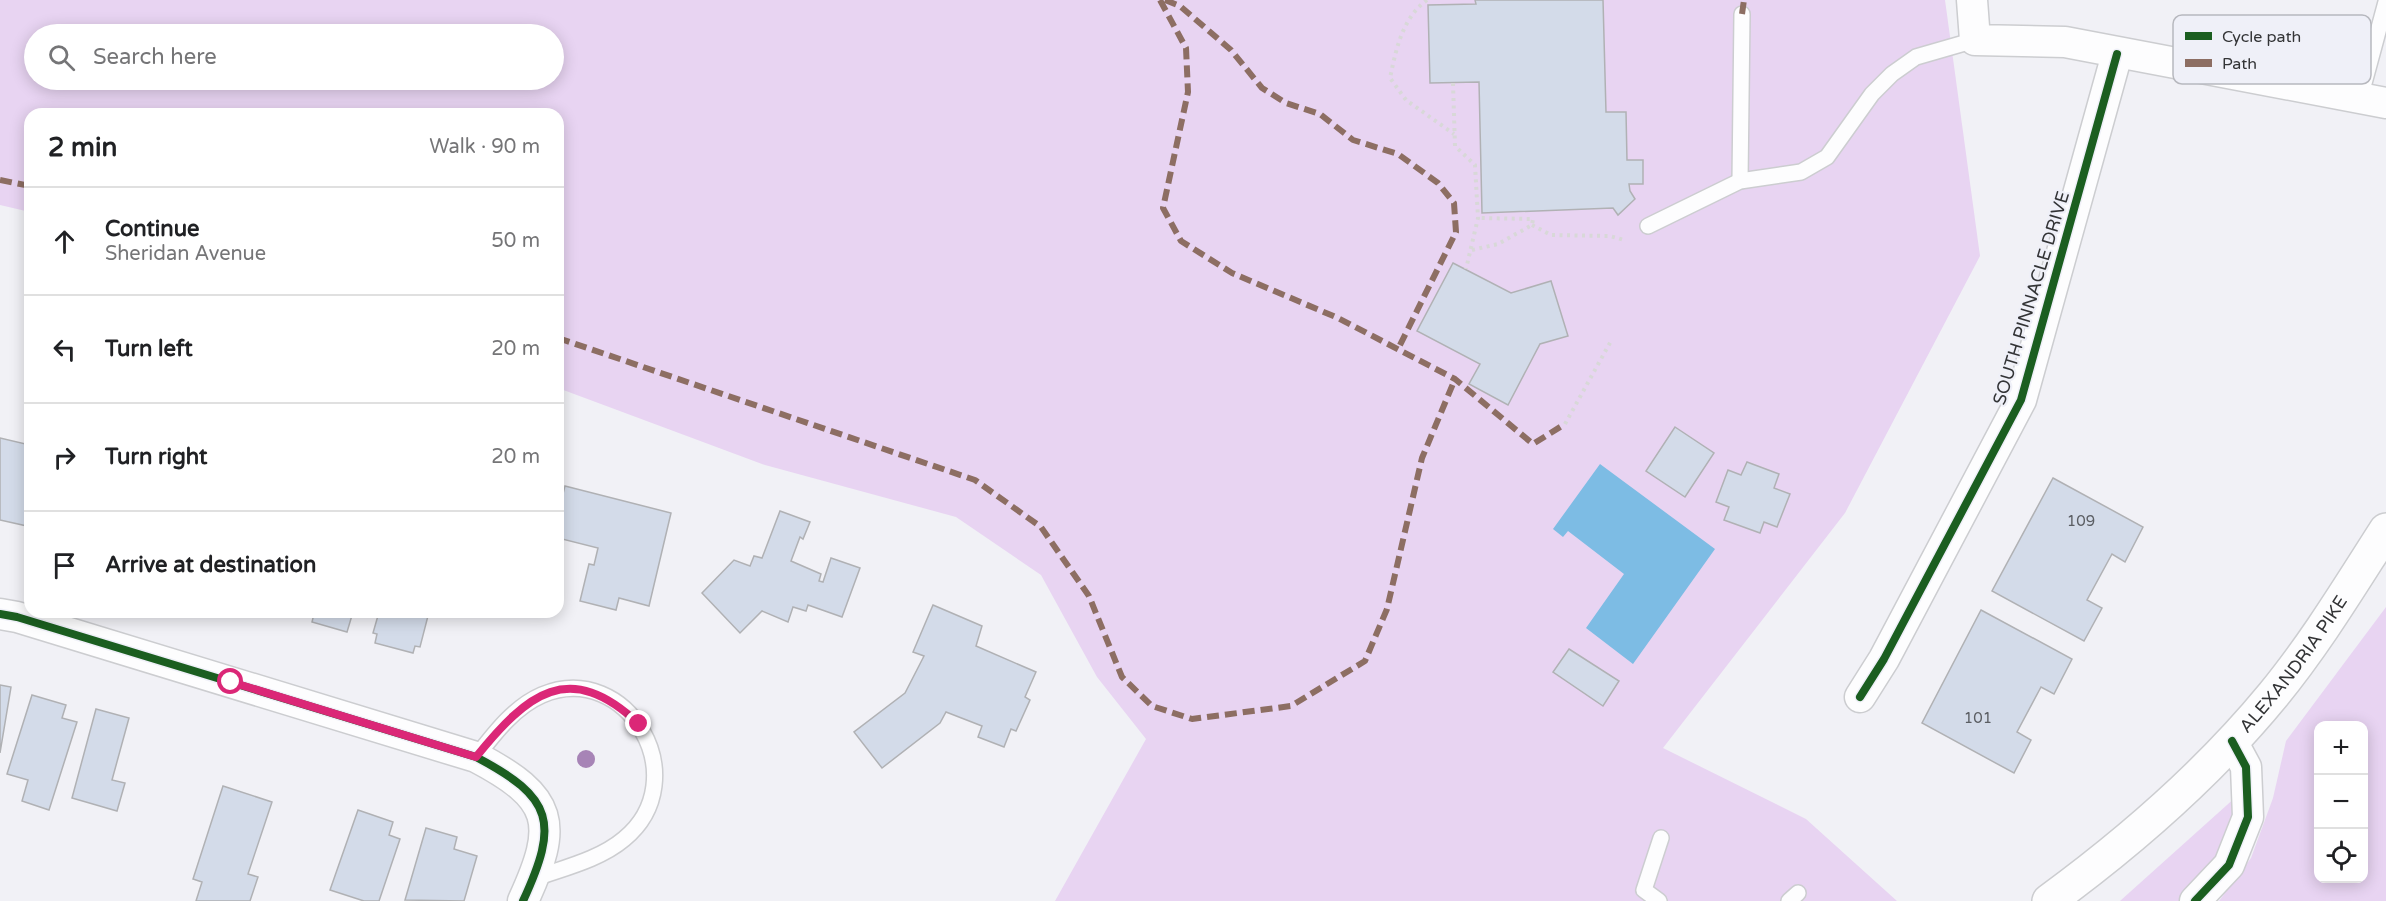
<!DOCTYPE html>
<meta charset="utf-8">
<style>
:root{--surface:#fff;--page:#f2f2f2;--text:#202124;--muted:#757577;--line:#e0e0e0}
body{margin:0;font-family:"Varela Round",sans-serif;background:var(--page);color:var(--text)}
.controls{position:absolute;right:18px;bottom:18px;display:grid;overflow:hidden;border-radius:12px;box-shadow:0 3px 15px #0003}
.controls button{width:54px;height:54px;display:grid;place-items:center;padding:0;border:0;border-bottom:2px solid var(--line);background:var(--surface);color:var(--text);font:30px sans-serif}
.stop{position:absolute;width:18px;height:18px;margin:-14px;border:4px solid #db2777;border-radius:50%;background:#fff}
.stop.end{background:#db2777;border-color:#fff;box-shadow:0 2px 6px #0008}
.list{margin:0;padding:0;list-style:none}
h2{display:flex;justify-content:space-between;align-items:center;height:78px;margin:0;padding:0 24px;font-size:26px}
h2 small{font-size:20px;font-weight:400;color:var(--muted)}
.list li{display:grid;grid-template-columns:39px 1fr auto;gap:18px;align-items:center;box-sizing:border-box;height:108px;padding:0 24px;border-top:2px solid var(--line)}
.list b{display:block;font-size:22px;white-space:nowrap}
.list p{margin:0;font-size:20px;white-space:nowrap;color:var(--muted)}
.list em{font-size:20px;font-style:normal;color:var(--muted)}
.icon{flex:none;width:33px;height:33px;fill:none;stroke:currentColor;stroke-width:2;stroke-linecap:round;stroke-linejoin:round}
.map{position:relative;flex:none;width:2386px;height:901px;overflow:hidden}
.search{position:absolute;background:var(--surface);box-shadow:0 3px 15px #0003;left:24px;top:24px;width:540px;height:66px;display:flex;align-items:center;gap:15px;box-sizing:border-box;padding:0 21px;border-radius:33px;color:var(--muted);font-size:22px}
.panel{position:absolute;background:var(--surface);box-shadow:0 3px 15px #0003;left:24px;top:108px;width:540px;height:510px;border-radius:18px}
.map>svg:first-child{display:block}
.green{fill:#e8d4f2;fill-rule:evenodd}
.water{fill:#7dbce4}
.building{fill:#d3dbe9;stroke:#b0b1b4;stroke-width:1.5}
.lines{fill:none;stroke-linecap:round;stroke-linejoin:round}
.lane-casing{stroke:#cccdd0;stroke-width:18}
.street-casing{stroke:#cccdd0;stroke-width:33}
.primary-casing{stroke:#cccdd0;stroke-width:36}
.path{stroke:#d8d8d8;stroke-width:4;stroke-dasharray:3 4.5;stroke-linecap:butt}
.lane{stroke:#fdfdfe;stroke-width:15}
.street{stroke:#fdfdfe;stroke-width:30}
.primary{stroke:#fdfdfe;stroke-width:33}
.quiet{stroke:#8d6e63;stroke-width:6;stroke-dasharray:12 6;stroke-linecap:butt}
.cycleway-casing{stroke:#eff0f8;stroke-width:11}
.cycleway{stroke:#1b5e20;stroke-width:8}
.tree{fill:#a784b6}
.route{stroke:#db2777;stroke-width:8}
.labels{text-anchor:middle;stroke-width:4.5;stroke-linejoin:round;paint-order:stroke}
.number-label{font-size:15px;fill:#5b5e63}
.street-label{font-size:18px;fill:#333436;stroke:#eff0f8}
.key{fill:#eff0f8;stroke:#b7b8be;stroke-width:1.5}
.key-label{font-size:16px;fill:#333436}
</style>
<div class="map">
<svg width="2386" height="901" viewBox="0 0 2386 901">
<rect width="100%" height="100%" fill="#f1f1f6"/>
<!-- green -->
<g class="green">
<path d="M0,0H1945L1980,256L1845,513L1663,748L1806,819L1897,901H1055L1146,739L1097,677L1041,575L956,517L765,465L558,388V114H30V212L0,205ZM34,34H554V80H34Z"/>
<path d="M2386,607V901H2219L2251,858L2273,798L2286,741ZM2318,726H2364V878H2318Z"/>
<path d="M2237,796V825L2212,873L2179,901H2120Z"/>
</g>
<!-- water -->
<path class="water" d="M1600,464L1715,549L1633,664L1586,628L1624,574L1568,531L1563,537L1553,529Z"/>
<!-- building -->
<g class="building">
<path d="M1475,0H1603L1606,112H1626L1627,160H1643V184H1629L1630,191L1635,199L1618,215L1613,208L1482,213L1479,82L1430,83L1428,5L1476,4Z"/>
<path d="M1453,263L1511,293L1551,281L1568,336L1540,344L1508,405L1469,384L1480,364L1417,331Z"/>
<path d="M1675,427L1714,453L1685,497L1646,471Z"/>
<path d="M0,438L30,445V465L25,488L30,489L27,526L0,520Z"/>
<path d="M1747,462L1779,474L1774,488L1790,494L1777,527L1764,522L1760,533L1724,520L1729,507L1716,502L1728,470L1741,475Z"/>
<path d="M2053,478L2143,527L2125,562L2112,554L2087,600L2102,608L2084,641L1992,591Z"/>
<path d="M565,486L671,513L649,606L619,598L616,610L580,601L589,564L594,565L598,548L558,538V513Z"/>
<path d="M780,511L810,522L803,539L800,537L791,561L821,574L819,581L823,582L831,558L860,568L842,617L808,605L806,611L793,607L788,622L762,611L740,633L702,593L734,560L750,566L754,556L762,558Z"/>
<path d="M933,605L982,626L976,646L1036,672L1025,697L1030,700L1016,731L1011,729L1004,747L978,737L982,726L946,712L940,723L882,768L854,732L905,693L924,656L913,652Z"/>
<path d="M1981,610L2072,659L2054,694L2041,687L2017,732L2031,740L2014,773L1922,723Z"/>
<path d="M309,612H353L347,632L312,622L314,614Z"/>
<path d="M379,612H429L420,647L415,646L413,653L375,643L377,634L373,633Z"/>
<path d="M1569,649L1619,681L1603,706L1553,672Z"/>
<path d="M0,685L11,687L0,753Z"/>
<path d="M32,695L66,705L62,718L77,722L49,810L22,801L28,780L7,774Z"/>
<path d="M96,709L129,718L112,780L125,783L117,811L72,798Z"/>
<path d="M223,786L272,802L248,874L258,877L250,901H196L202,882L193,879Z"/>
<path d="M358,810L393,822L389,835L400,839L379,901H364L330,890Z"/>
<path d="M426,828L457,837L454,849L477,856L464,901L405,900Z"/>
</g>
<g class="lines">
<!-- lane casing -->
<g class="lane-casing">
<g id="lane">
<path d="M2360,98L2386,2"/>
<path d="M1740,181L1742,14"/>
<path d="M1648,226L1740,181L1801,172L1827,157L1872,94L1892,74L1916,57L1975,40"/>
<path d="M476,757C494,734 514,707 542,695C627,659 697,779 624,839C599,860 563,868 533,879"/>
<path d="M1659,901L1644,890L1661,838"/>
<path d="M1789,901L1798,893"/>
</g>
</g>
<!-- street casing -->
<g class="street-casing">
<g id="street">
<path d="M1972,0L1975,40L2065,42L2386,103"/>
<path d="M0,614L17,617L476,757C554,798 559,823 523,901"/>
<path d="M1860,697L1884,659L2021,400L2117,54"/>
<path d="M2195,901L2229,865L2248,817L2246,767L2232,741"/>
</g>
</g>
<!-- primary casing -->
<g class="primary-casing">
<g id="primary">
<path id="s1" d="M2049,901C2131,841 2208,774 2273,695C2315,644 2350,586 2386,530"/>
</g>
</g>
<!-- path -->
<g class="path">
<path d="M1427,0C1402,18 1396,50 1390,78L1406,100L1454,134"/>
<path d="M1453,83L1455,146L1475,165L1478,218L1466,269"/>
<path d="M1532,225L1551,235L1610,236L1624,240"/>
<path d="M1472,250L1498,244L1532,225L1533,219L1478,218"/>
<path d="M1565,424L1611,341"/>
</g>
<!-- lane -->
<use href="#lane" class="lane"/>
<!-- street -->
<use href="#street" class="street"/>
<!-- primary -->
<use href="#primary" class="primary"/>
<!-- quiet -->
<g class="quiet">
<path d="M1160,0L1186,48L1188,92L1163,208L1181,241L1232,273L1338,318L1455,379L1533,444L1565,424"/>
<path d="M1165,0L1180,6L1231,50L1262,88L1286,103L1320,114L1353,140L1398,154L1438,183L1454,203L1456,232L1398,349"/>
<path d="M1742,14L1744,0"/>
<path d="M0,180L30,186"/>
<path d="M558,338L975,480L1041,527L1089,596L1122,677L1152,706L1192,719L1291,706L1365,661L1387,609L1422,458L1455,379"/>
</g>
<!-- cycleway casing -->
<g class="cycleway-casing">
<g id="cycleway">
<path d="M0,614L17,617L476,757C554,798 559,823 523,901"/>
<path d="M1860,697L1884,659L2021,400L2117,54"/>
<path d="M2195,901L2229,865L2248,817L2246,767L2232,741"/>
</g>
</g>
<!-- cycleway -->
<use href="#cycleway" class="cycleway"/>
</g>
<!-- trees -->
<circle class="tree" cx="586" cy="759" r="9"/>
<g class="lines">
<!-- route -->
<path class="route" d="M231,682L476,757C527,694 569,658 639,724"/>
</g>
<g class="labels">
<!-- number labels -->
<g class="number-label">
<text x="2081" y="526">109</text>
<text x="1978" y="723">101</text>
</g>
<!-- street labels -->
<g class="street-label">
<text transform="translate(2031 298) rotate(-73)" y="6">SOUTH PINNACLE DRIVE</text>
<text dy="6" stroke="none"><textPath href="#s1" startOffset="342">ALEXANDRIA PIKE</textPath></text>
</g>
</g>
<!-- legend -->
<rect x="2173" y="15" width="198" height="69" rx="9" class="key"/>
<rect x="2185" y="32" width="27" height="8" fill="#1b5e20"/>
<rect x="2185" y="59" width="27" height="8" fill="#8d6e63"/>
<g class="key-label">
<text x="2222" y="42">Cycle path</text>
<text x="2222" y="69">Path</text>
</g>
</svg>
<div class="controls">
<button>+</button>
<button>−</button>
<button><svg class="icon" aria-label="locate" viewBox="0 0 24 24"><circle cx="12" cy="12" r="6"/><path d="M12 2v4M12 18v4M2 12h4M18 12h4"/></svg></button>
</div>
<div class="stop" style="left:231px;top:682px"></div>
<div class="stop end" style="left:639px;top:724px"></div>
<div class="search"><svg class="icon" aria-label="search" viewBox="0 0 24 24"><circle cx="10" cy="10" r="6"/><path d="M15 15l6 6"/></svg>Search here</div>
<section class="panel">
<h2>2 min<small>Walk · 90 m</small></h2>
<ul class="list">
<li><svg class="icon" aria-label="ahead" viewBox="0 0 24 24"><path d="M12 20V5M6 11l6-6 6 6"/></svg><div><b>Continue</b><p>Sheridan Avenue</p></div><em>50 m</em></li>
<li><svg class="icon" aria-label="left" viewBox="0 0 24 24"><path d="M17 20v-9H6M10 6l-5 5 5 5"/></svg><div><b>Turn left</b></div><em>20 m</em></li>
<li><svg class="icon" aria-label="right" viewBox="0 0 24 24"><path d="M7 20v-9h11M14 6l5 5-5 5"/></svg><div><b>Turn right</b></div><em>20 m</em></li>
<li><svg class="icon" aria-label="arrive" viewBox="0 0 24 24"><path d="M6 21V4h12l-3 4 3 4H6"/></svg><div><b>Arrive at destination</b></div></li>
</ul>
</section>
</div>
